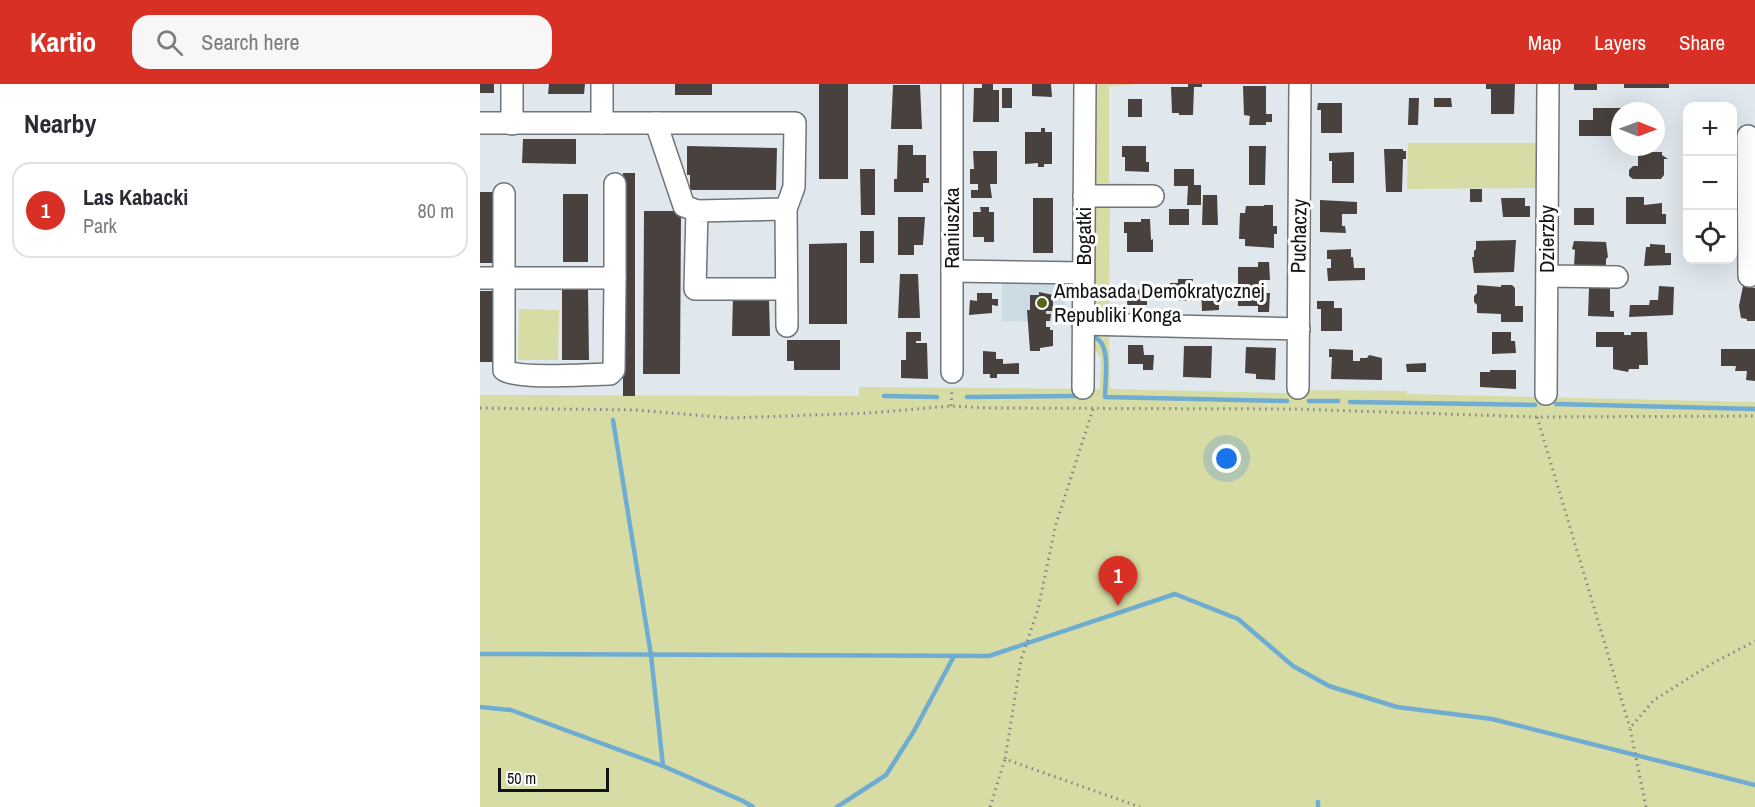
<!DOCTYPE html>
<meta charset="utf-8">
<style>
:root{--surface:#fff;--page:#f7f7f7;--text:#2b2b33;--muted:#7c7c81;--line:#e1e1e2;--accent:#d93025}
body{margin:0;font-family:"Archivo Narrow",sans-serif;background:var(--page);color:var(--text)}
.controls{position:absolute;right:18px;top:18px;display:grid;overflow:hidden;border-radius:12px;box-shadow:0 6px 24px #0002}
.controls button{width:54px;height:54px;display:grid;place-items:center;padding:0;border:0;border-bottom:2px solid var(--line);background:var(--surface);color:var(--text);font:30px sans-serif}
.compass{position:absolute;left:1131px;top:18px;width:54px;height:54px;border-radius:50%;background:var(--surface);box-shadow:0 6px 24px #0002;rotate:91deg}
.scale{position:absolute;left:18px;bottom:15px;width:111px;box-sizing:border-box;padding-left:6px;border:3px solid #111315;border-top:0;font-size:16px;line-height:21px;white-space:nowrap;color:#111315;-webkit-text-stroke:4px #fff;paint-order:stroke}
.you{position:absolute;left:747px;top:375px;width:21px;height:21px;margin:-15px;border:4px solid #fff;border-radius:50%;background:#1a73e8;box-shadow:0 0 0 9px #1a73e833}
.badge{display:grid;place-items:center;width:39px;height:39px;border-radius:50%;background:var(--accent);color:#fff;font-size:20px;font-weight:700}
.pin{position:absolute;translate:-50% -50px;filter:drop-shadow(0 2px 3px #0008)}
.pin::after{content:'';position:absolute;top:32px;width:21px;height:18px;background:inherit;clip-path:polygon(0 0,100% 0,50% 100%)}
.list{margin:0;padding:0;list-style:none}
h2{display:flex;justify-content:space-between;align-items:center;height:78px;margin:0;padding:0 24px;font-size:26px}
h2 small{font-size:20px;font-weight:400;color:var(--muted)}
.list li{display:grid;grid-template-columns:39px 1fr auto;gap:18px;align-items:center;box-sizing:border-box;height:96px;margin:0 12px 12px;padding:0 12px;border:2px solid var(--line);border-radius:18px}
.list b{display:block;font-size:22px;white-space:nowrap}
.list p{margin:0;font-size:20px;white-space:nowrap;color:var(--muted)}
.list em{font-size:20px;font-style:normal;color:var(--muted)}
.icon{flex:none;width:33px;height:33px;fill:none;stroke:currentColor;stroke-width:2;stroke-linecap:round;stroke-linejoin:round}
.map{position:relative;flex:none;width:1275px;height:723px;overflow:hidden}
header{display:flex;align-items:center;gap:36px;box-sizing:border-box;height:84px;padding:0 30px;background:var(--accent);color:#fff}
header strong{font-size:28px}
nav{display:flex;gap:33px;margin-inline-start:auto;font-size:21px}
.search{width:420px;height:54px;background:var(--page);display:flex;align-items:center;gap:15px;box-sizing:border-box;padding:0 21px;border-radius:18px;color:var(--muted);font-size:22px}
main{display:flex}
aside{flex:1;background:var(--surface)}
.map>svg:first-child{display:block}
.built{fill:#cddbe5}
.green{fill:#d7dba4}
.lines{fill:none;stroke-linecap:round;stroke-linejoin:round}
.stream{stroke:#6facd2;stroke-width:4.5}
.building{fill:#48413e}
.minor-casing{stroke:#6f757a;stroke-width:24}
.path{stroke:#818689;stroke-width:3;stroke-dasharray:1.5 4.5;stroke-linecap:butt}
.minor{stroke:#fff;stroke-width:21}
.poi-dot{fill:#566711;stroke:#fff;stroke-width:2}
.labels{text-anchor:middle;stroke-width:6;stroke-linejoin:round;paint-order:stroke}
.street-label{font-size:21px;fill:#111315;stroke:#fff}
.poi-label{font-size:21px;fill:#111315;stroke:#fff;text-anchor:start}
</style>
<header>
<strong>Kartio</strong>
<div class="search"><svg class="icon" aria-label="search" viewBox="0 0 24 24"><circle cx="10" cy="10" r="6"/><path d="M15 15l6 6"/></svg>Search here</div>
<nav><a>Map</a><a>Layers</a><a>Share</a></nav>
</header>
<main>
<aside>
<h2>Nearby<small></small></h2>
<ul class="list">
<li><span class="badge">1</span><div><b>Las Kabacki</b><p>Park</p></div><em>80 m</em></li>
</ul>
</aside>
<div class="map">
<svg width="1275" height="723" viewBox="0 0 1275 723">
<rect width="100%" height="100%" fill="#e0e8ed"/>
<!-- built -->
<path class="built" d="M522,197L580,198L585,201V238L522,237Z"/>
<!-- green -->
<g class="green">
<path d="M610,0H661L629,2V99L669,100L666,105L613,106Z"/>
<path d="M928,59H1057V104L927,105Z"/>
<path d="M614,115L630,122L629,234L620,233L612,229Z"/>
<path d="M39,225L79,226L78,276H38Z"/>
<path d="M629,246L630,305L805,309L829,306L926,307L927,310L1275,318V723H0V311L379,312V303L620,305L621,274L610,259L612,249Z"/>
</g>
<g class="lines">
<!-- stream -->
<g class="stream">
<path d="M616,254C631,261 625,297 625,313L807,317"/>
<path d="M404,312L457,313"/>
<path d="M487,313L599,312"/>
<path d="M829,317H858"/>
<path d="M870,318L1055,321"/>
<path d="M1076,320L1275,325"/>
<path d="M133,336L171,571L183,682L263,717L273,723"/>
<path d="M0,570L509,572L695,510L758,535L813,582L849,602L917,623L1012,635L1275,701"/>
<path d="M0,623L31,626L183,682"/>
<path d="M357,723L406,691L434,647L474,572"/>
<path d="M838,723V718"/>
</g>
</g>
<!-- building -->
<g class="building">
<rect x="0" y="0" width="14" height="9"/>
<path d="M69,0H105L104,10H68Z"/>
<rect x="195" y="0" width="37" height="11"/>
<rect x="339" y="0" width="29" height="95"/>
<path d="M502,0H513V6H519V38H493L494,4H502Z"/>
<path d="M552,0H571L572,13L552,12Z"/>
<path d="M708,0H722V3H714L713,31H699V29H692L691,3H708Z"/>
<path d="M1006,0H1035L1034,30H1011V5H1006Z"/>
<rect x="1094" y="0" width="23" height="6"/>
<rect x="1144" y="0" width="45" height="4"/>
<path d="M413,1H440L442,45H411Z"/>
<path d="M763,2H786V30H792V38H786V41H769L770,32L764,31Z"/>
<rect x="522" y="4" width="10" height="20"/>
<path d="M929,14H939L938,41H928Z"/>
<path d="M954,14H971L972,23H954Z"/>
<rect x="648" y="15" width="14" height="18"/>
<path d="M838,19H862V49H841V26H837Z"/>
<path d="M1113,24H1142V27H1140V46H1131V52H1099V36H1113Z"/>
<path d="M561,44H565V48H572V80H564V83H558V79L545,80V48H561Z"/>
<path d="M43,55H96V80L42,79Z"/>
<path d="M418,61H433V71H446V94H449V99H443V108H414V95H417Z"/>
<path d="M207,62L297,64L296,106H210V91H207Z"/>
<path d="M642,62H666V78H669V88L645,87V73H642Z"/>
<path d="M769,62H786L785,101H769Z"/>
<path d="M904,65H923V67H926V75H923L922,108H906Z"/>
<path d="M493,67H517V100H510L512,114H491V106H498V100H490V85H494Z"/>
<path d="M874,68V99H852V77H849V69Z"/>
<path d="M1161,68H1182V71L1188,75H1184V91L1181,95H1153L1149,92V86L1153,82H1158V70Z"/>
<path d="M380,85H395V131H381Z"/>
<path d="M694,85H714V101H721V121H707L708,102H694Z"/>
<rect x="143" y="89" width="12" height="223"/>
<rect x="990" y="105" width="12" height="13"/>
<rect x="0" y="108" width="15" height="71"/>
<rect x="83" y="110" width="25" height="68"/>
<path d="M723,111H737L738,141H722Z"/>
<path d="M1146,113H1164V121L1182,119V130H1186V140H1146Z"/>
<rect x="553" y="114" width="20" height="55"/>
<path d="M1021,114H1045V122H1050V133H1023Z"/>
<path d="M840,116L877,118V130H862V142H865L866,149L840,148Z"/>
<path d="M784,121H793V142H797V150H794V164L765,162V155H759L760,129H765L766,122H784Z"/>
<path d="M500,123H509V128H514V158H504V153H493V128H501Z"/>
<rect x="1094" y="124" width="20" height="17"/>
<rect x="689" y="125" width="20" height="16"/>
<path d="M164,127H201L200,290H163Z"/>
<path d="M418,133H445L443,161H434V171H418Z"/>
<path d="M661,135H670L671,156L673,155V168H647V149H644V138H661Z"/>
<rect x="380" y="147" width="14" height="32"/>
<path d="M1036,156L1034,188L994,189L992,173H994V167L996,165V157Z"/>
<path d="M1094,157L1126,158L1128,173L1126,175V182L1094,181L1095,166L1092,165Z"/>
<path d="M367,159V240H329V160Z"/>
<path d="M1170,160L1185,161V169H1191V181L1164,182L1166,163H1170Z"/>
<path d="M871,165V173H873L874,184H885V196L848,197L847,184H851V175H847V166Z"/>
<path d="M778,178H789L790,196H784V209H790L789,228H778V222H758V183H778Z"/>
<path d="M420,190H438L440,234H418Z"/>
<path d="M698,195H713L712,217H699V214H690V199H698Z"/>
<path d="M997,201L1021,203V201H1032L1035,204V222H1043V238H1021V230L997,229V221L994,218V212L997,209Z"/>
<path d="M1179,202L1194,203L1193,231L1149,233L1150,221H1169L1170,216H1178Z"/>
<path d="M1263,202L1275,204V237H1267V235L1261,234L1259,222Z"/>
<path d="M721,203H739V226L722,227Z"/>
<path d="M1109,204H1130V227H1134V233L1108,232Z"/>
<path d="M648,205L667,206V221H647Z"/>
<path d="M82,206H108L109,276H82Z"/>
<path d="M0,207H15L16,278H0Z"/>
<path d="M559,208L573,211V227H566V230H571L570,237H566V243H570V246H573V262L560,264V267H550L547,226H550V211H559Z"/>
<path d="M497,209H512V215H518V222L512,221V229L489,231L490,216L497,217Z"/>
<path d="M253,210H286V217L289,216L290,252H252Z"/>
<path d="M837,217H854V224H862V247H841V225H837Z"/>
<path d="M426,248H441V257H436V259H447L448,295L421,294V276H426Z"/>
<path d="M1012,248H1031V257H1035L1036,269L1012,270Z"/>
<path d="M1116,248H1144V251H1151V248H1167L1168,281H1159V285H1149L1148,288L1133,285V263H1116Z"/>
<path d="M307,256H360V286H314V277H307Z"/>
<path d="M648,261H663L664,271H674L673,286H663V280H648Z"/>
<path d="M704,262H732L731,294L703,293Z"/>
<path d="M766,263L796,264L795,296L776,295V290L765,289Z"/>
<path d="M849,265L873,266V277H880V274H887L889,271L902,274V296L851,295L852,273H849Z"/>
<path d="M1241,265H1275V297L1266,296L1267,287H1255L1256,282H1241Z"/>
<path d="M503,267L516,268V275H523V280L539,279V290H517V294H510V290H503Z"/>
<path d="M946,279V288H927L926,280Z"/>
<path d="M1010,286H1036V305L1000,303V288H1010Z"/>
</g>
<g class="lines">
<!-- minor casing -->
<g class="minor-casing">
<g id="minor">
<path d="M0,39H315L314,103L306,125L307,242"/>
<path d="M122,39V0"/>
<path d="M176,39L204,122L217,127"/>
<path d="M32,40V0"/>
<path d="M1268,52L1269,192"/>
<path d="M24,110V286C39,296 107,290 130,290L134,286L135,194"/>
<path d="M604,112H673"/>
<path d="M306,125L217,127L215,205H306"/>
<path d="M472,187L603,189"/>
<path d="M1067,192L1137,193"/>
<path d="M0,194H135V100"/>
<path d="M603,240L819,245"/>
<path d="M472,288V0"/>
<path d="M603,304L605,0"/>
<path d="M818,304L820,0"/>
<path d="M1066,310L1068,0"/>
</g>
</g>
<!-- path -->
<g class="path">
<path d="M471,322L472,305"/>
<path d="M0,324L156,326L250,334L389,329L471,322L509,324L815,325L1057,333L1275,332"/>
<path d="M613,325L576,440L558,525L541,576L525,675L660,723"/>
<path d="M1057,333L1150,644"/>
<path d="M510,723L525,675"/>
<path d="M1166,723L1150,644L1174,616L1233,579L1275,557"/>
</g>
<!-- minor -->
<use href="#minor" class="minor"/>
</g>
<!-- markers -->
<circle class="poi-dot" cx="562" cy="219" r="6"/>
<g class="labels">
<!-- street labels -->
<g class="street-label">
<text transform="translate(472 144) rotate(-90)" y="7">Raniuszka</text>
<text transform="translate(604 152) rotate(-90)" y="7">Bogatki</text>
<text transform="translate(819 152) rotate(-89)" y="7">Puchaczy</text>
<text transform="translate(1067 155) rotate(-90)" y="7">Dzierzby</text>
</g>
<!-- poi labels -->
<g class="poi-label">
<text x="574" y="214">Ambasada Demokratycznej<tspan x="574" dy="24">Republiki Konga</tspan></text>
</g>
</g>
</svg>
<div class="controls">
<button>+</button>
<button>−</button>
<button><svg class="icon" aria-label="locate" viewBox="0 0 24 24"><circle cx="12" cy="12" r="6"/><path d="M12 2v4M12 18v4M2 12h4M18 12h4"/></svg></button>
</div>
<svg class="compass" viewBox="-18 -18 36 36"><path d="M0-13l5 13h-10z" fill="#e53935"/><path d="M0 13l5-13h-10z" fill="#7c7c81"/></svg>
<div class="scale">50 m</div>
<div class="you"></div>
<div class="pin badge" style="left:638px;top:522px">1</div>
</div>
</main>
